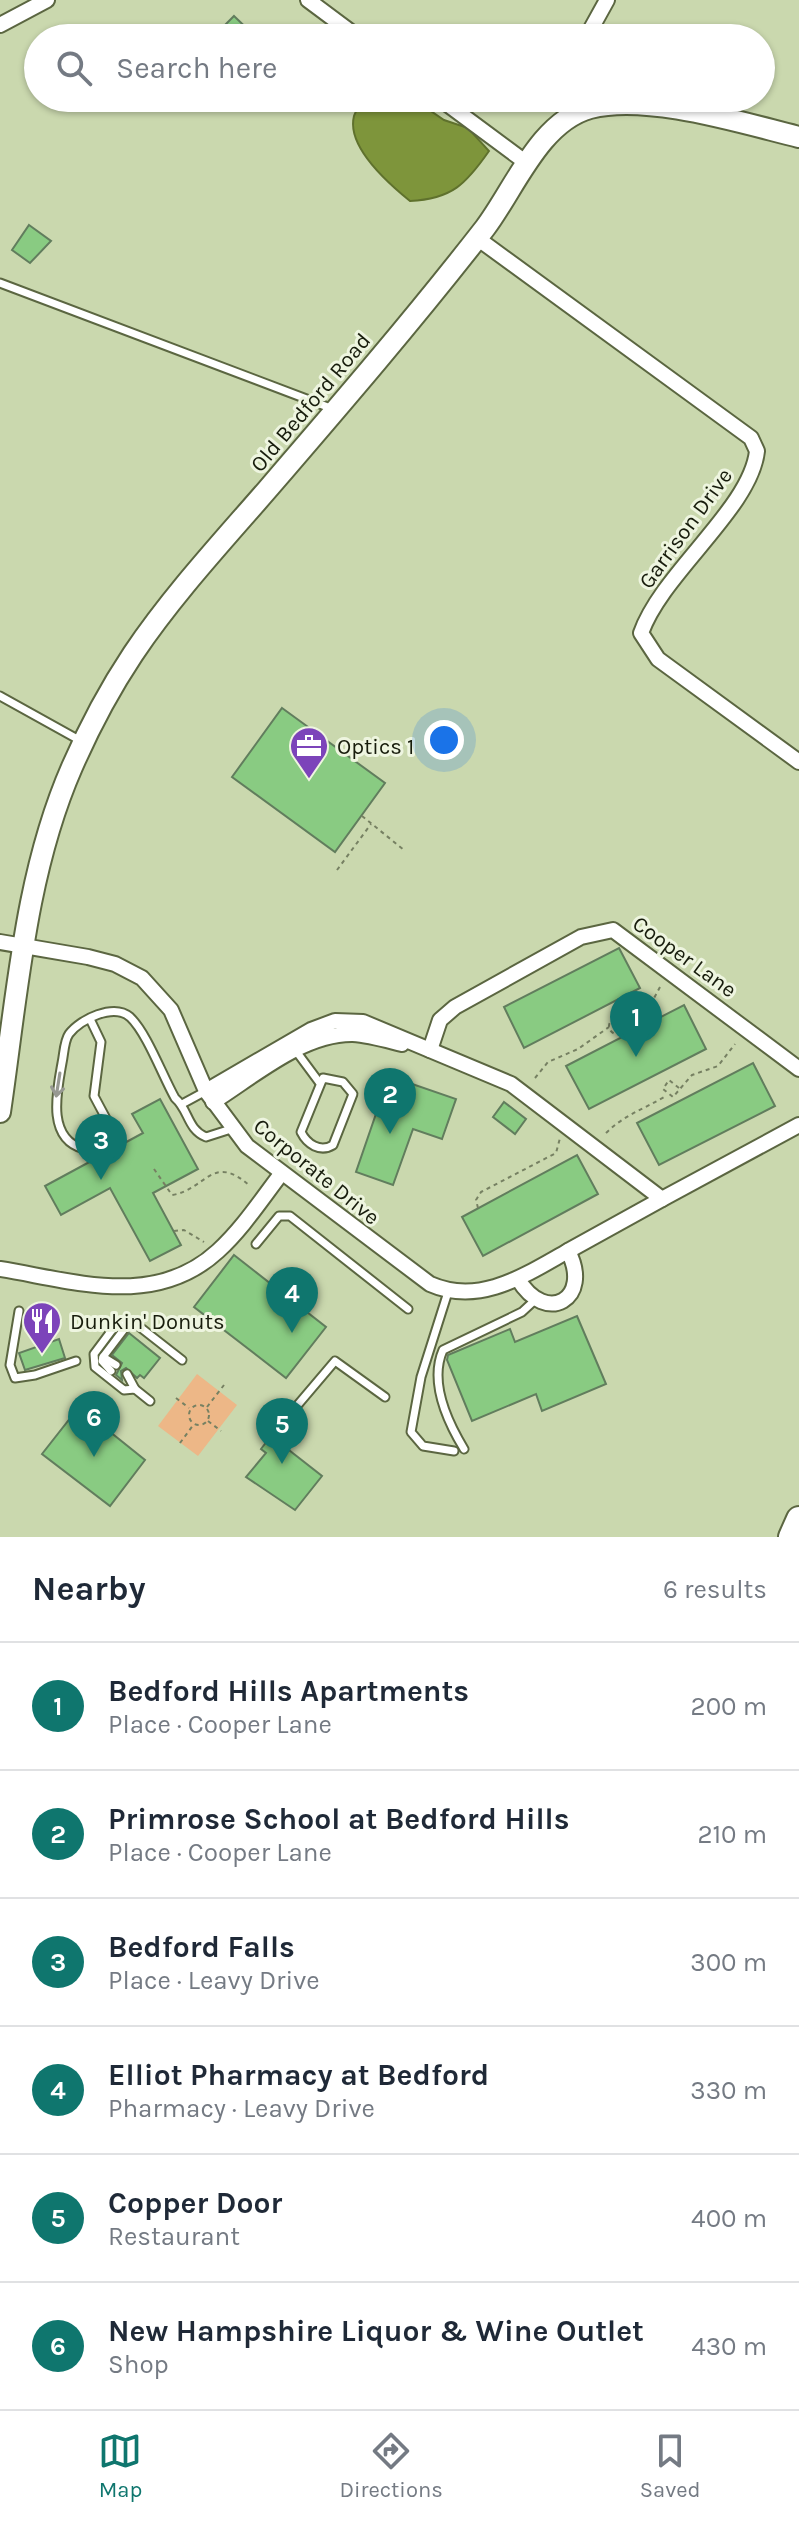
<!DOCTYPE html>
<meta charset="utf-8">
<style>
:root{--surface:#fff;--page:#f2f2f3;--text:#1f2937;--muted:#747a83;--line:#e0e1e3;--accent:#0f766e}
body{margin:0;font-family:Karla,sans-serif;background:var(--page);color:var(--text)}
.you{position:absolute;left:444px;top:740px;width:28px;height:28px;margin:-20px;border:6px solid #fff;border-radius:50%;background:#1a73e8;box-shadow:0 0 0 12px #1a73e833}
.badge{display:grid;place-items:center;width:52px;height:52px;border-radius:50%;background:var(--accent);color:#fff;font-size:26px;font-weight:700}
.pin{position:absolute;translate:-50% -66px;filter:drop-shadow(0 2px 4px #0008)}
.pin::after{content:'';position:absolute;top:42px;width:28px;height:24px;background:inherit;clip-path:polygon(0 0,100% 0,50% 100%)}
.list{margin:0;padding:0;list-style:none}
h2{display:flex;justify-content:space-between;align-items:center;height:104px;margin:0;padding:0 32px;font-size:34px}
h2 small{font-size:26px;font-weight:400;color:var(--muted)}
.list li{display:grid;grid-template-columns:52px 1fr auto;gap:24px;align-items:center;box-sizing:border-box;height:128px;padding:0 32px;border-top:2px solid var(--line)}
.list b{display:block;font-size:30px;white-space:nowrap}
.list p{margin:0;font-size:26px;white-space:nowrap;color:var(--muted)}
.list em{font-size:26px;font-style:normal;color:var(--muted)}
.icon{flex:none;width:44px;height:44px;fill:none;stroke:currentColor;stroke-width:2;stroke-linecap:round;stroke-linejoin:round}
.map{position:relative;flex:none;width:799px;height:1537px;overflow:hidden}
.search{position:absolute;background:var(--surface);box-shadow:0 2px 6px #0004;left:24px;right:24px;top:24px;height:88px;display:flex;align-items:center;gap:20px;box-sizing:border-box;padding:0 28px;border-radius:44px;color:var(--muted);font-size:30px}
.sheet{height:872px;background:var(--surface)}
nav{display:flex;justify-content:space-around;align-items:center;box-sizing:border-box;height:112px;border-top:2px solid var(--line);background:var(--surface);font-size:22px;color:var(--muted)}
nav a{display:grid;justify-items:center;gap:4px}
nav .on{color:var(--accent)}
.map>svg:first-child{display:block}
.green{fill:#edb787}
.water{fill:#7e953b;stroke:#5f712d;stroke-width:2}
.building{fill:#89cb82;stroke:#617d5d;stroke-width:2}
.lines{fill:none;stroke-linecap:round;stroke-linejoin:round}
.lane-casing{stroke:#5b6641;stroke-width:11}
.street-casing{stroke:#5b6641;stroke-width:18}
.secondary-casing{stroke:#5b6641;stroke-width:24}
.primary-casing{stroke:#5b6641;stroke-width:28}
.path{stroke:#768062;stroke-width:2;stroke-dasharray:4 4;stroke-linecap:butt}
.lane{stroke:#fff;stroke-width:7}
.street{stroke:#fff;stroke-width:14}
.secondary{stroke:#fff;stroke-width:20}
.primary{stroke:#fff;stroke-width:24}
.oneway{stroke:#979992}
.labels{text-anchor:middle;stroke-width:6;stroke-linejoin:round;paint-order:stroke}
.street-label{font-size:22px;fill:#171c0c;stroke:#eef5e0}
.poi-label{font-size:22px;fill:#171c0c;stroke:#eef5e0;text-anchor:start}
</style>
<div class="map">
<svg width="799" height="1537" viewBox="0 0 799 1537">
<rect width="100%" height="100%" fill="#cad8ae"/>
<!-- green -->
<path class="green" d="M197,1374L237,1405L198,1456L158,1426Z"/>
<!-- water -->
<path class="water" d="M363,98H412L444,120L468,128L489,151C466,184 452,199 410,201C389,184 346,147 354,116C356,110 361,103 363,98Z"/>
<!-- building -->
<g class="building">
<path d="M234,16L257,38H226L219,31Z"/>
<path d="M29,225L51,241L30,263L12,250Z"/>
<path d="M282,708L385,783L335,852L232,777Z"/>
<path d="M619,948L640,988L524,1048L504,1007Z"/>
<path d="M684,1005L706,1049L589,1109L566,1066Z"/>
<path d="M753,1063L775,1106L659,1165L637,1123Z"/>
<path d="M389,1076L456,1099L442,1139L413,1129L393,1185L356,1172Z"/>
<path d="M160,1099L198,1169L153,1193L181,1245L150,1261L110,1188L61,1215L45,1186L143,1133L132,1114Z"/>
<path d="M504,1102L526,1119L515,1134L493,1117Z"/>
<path d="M577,1155L598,1194L483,1256L462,1217Z"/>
<path d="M234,1255L326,1327L286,1378L194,1307Z"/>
<path d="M577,1316L606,1384L542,1411L536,1394L472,1421L447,1360L448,1355L510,1329L515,1342Z"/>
<path d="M129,1333L160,1358L144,1378L140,1375L137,1378L126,1368L121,1371L122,1380L116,1375L122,1363L112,1355Z"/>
<path d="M59,1339L65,1358L25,1370L19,1353Z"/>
<path d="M79,1407L145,1460L110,1506L42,1454Z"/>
<path d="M271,1436L322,1476L295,1510L246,1477L266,1453L261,1449Z"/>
</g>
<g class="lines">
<!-- lane casing -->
<g class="lane-casing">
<g id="lane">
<path d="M0,283L333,409"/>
<path d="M0,696L81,741"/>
<path d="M90,1019L101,1042L94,1096L110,1126L109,1133L84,1149C46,1139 57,1091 62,1063C64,1054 64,1041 69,1034C80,1019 114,1003 130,1017C147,1033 163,1077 175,1098C189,1110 187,1129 206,1137L231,1129"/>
<path d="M296,1051L319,1082"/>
<path d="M323,1078L343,1082L353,1094L333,1145C320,1153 307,1144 301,1132Z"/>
<path d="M182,1104L206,1091"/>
<path d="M256,1244L279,1216H290L408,1309"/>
<path d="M448,1292L421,1377L411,1432L423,1446L454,1451"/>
<path d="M19,1311L10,1365L15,1378L35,1375L76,1361"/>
<path d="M103,1357L116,1365"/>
<path d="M111,1371L102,1361L103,1357L125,1328L126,1321"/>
<path d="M127,1374L135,1389"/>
<path d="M150,1401L135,1389L124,1390L95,1367L94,1354L112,1330L126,1321L136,1324L182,1360"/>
<path d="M290,1414L335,1361L385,1397"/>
<path d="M464,1449C447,1421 429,1382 443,1350L522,1312L535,1300"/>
</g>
</g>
<!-- street casing -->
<g class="street-casing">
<g id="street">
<path d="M308,0L359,38"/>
<path d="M0,25L47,0"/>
<path d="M586,38L607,0"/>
<path d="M439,98L528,164"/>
<path d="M477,238L751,438L757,451C751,508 662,573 641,633L658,659L799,762"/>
<path d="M0,942L88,957L115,964L142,978L171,1010L206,1091L247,1146L430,1284C480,1306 525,1275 568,1251C593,1299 546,1326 518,1279"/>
<path d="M430,1050L440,1020L455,1007L581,937L613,930L799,1069"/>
<path d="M206,1091L311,1030L335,1021L363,1022L511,1084L662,1199L568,1251"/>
<path d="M213,1102C253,1077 303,1033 353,1034C369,1035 386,1040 402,1044"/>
<path d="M662,1199L799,1125"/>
<path d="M0,1269C75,1281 155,1309 218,1251C243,1228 261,1200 281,1174"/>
</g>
</g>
<!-- secondary casing -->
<g class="secondary-casing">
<path id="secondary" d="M0,1112C17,997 25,874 72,767C89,728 109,690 133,654C172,596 221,543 267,490C341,404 415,318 485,228C514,190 539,122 590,108C647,93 742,123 799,137"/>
</g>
<!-- primary casing -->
<g class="primary-casing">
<path id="primary" d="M791,1537L799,1519"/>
</g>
<!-- path -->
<g class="path">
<path d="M362,816L404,850"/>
<path d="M337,870L371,824"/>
<circle cx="617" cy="1026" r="8"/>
<path d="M622,1020L652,1002L660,987"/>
<path d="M535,1078L548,1062L578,1049L609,1027"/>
<path d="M679,1088L669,1080L663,1089L673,1097L692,1075L718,1066L735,1044"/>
<path d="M606,1133C624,1115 644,1109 666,1096"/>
<path d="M154,1169L172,1195C206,1190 212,1152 250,1186"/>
<path d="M478,1208L476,1200L481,1192L556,1153L560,1138"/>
<path d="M174,1231L184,1230L204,1242"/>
<path d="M176,1398L189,1408"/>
<circle cx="199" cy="1415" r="10"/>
<path d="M207,1407L224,1385"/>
<path d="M208,1421L221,1431"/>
<path d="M180,1443L194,1424"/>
</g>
<!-- lane -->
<use href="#lane" class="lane"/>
<!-- street -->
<use href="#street" class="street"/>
<!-- secondary -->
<use href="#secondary" class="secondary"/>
<!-- primary -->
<use href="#primary" class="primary"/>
</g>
<!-- one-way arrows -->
<defs><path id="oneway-shaft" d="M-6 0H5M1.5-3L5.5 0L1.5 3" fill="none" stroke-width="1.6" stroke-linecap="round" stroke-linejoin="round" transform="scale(2)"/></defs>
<use class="oneway" href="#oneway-shaft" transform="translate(58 1085) rotate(99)"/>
<!-- icons -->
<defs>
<g id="office-pin" transform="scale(2)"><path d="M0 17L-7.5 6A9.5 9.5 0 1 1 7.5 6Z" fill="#7c44ba" stroke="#eef5e0"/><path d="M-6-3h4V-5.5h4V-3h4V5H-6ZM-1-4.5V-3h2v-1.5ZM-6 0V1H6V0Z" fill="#fff"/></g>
<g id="restaurant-pin" transform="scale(2)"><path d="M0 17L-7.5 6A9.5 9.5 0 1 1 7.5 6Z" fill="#7c44ba" stroke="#eef5e0"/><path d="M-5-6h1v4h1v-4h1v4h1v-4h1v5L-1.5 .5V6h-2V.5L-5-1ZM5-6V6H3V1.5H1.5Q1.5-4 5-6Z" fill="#fff"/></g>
</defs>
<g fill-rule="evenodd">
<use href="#office-pin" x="309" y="746"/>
<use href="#restaurant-pin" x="42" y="1321"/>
</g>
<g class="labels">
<!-- street labels -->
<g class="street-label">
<text transform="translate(310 402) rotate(-50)" y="8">Old Bedford Road</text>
<text transform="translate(685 528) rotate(-54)" y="8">Garrison Drive</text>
<text transform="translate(685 956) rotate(36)" y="8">Cooper Lane</text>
<text transform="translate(317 1171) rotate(39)" y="8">Corporate Drive</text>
</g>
<!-- poi labels -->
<g class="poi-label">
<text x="337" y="754">Optics 1</text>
<text x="70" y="1329">Dunkin' Donuts</text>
</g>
</g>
</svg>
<div class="you"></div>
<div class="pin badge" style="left:636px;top:1057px">1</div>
<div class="pin badge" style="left:390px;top:1134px">2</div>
<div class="pin badge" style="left:101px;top:1180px">3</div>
<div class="pin badge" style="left:292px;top:1333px">4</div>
<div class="pin badge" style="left:282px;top:1464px">5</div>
<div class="pin badge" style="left:94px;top:1457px">6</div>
<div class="search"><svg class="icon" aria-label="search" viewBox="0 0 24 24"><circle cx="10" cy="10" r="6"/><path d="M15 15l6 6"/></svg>Search here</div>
</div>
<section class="sheet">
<h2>Nearby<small>6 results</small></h2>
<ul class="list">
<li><span class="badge">1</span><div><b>Bedford Hills Apartments</b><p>Place · Cooper Lane</p></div><em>200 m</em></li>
<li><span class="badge">2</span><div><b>Primrose School at Bedford Hills</b><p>Place · Cooper Lane</p></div><em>210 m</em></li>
<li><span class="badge">3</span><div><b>Bedford Falls</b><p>Place · Leavy Drive</p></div><em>300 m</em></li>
<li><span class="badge">4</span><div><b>Elliot Pharmacy at Bedford</b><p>Pharmacy · Leavy Drive</p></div><em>330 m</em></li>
<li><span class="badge">5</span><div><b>Copper Door</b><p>Restaurant</p></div><em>400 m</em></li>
<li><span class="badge">6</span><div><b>New Hampshire Liquor &amp; Wine Outlet</b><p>Shop</p></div><em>430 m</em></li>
</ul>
</section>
<nav>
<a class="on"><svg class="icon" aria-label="map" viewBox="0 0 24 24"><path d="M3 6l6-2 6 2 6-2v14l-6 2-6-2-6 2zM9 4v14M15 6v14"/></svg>Map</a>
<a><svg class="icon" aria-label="directions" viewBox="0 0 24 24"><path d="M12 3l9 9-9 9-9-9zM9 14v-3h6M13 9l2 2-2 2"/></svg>Directions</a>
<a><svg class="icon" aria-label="saved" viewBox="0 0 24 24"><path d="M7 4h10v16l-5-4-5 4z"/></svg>Saved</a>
</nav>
